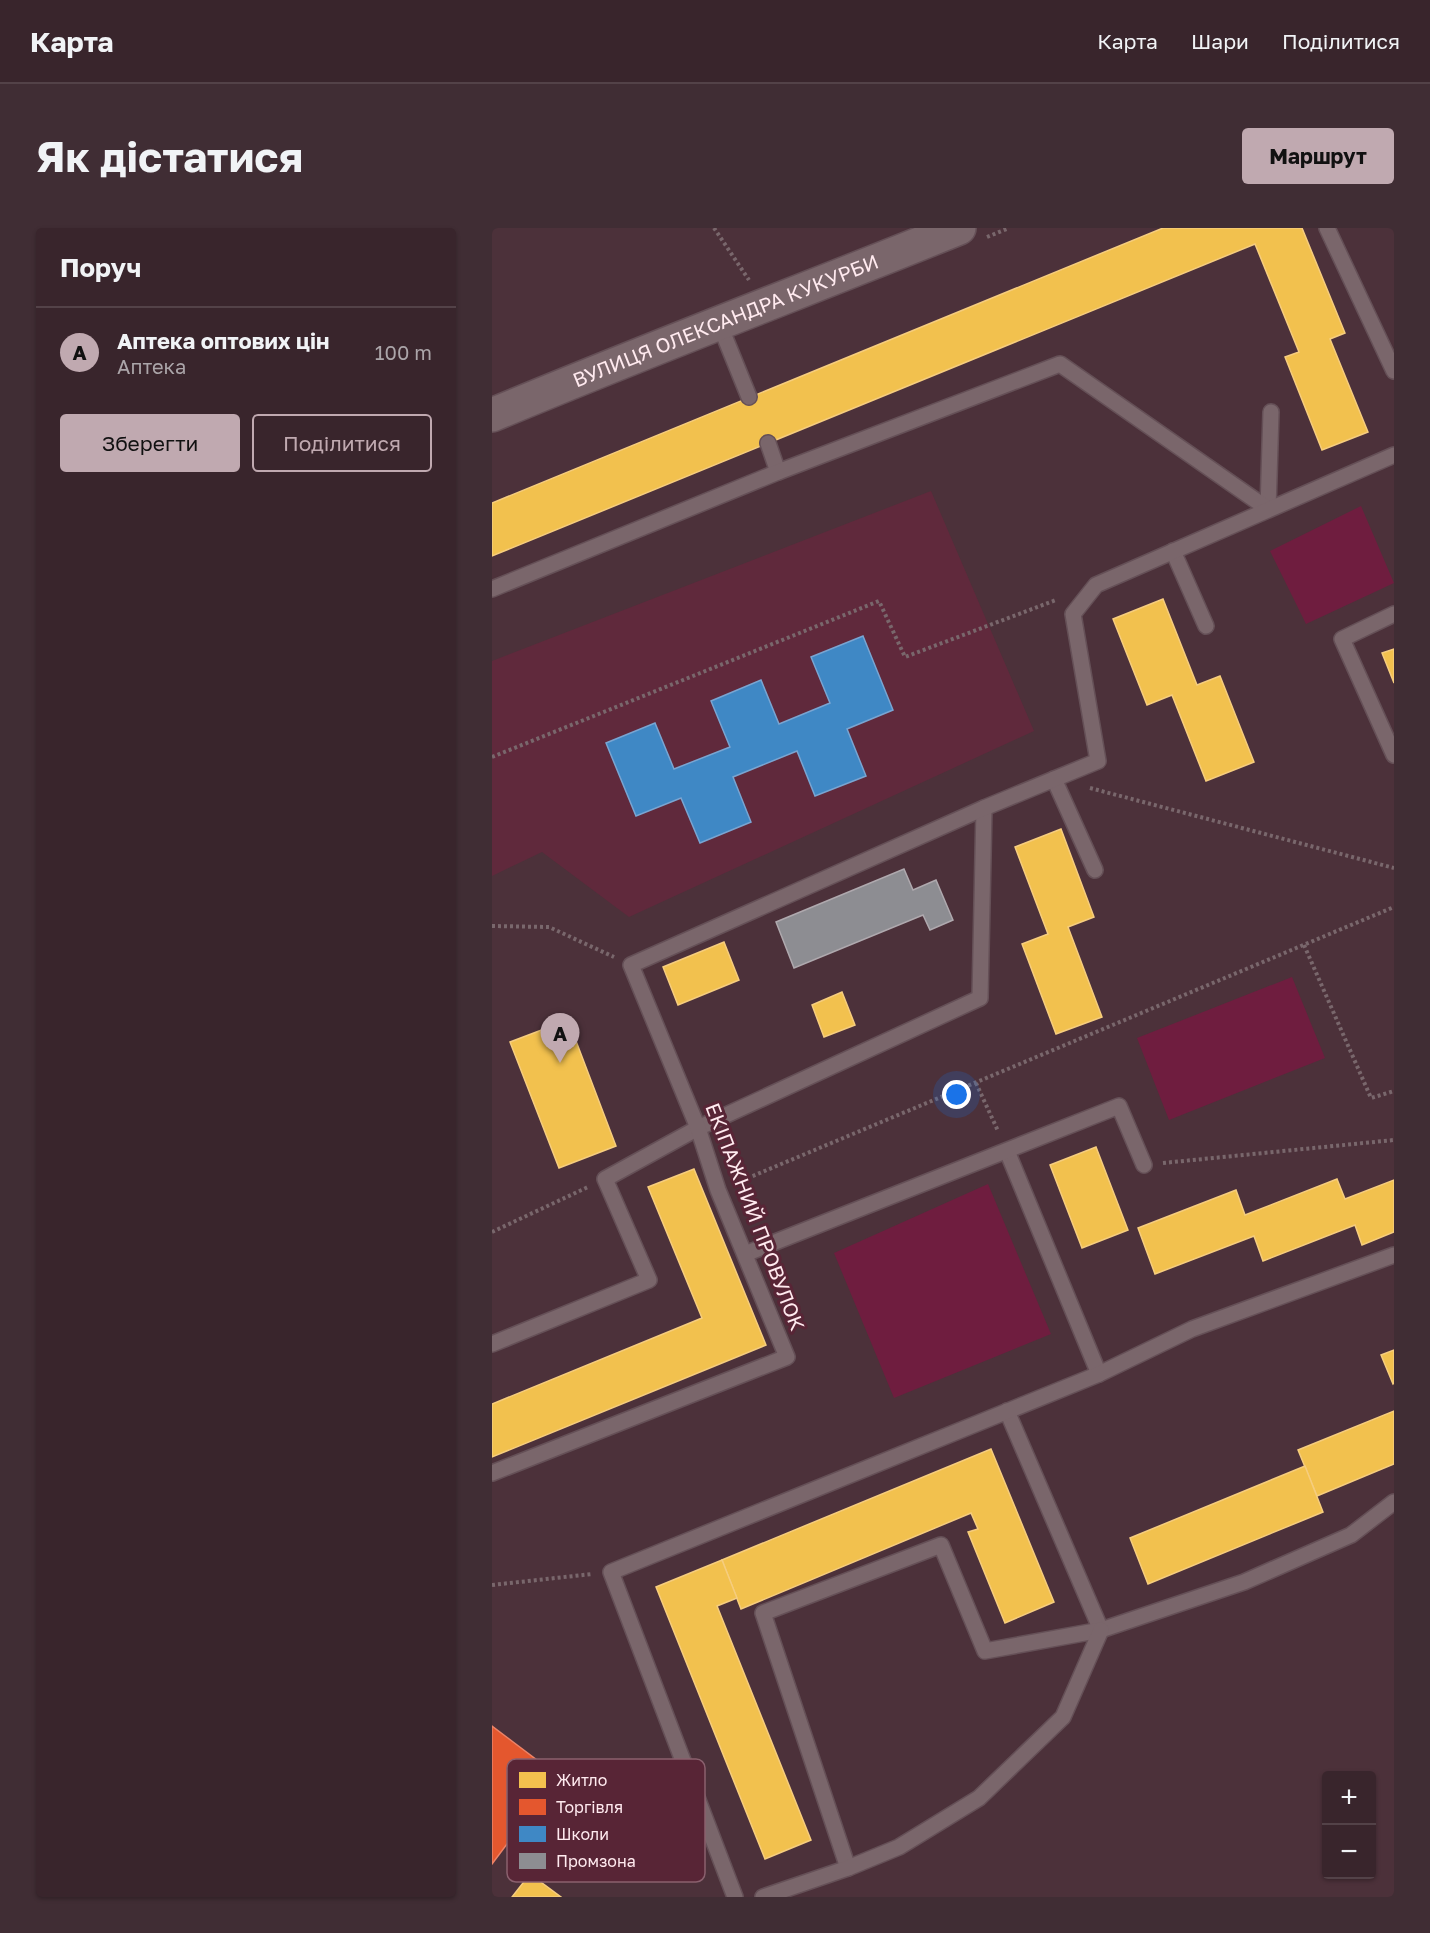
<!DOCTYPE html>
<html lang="uk">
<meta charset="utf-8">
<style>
:root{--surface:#39252c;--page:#402d34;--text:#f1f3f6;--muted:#aba5a9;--line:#534248;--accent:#c0a9b0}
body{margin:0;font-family:"Golos Text",sans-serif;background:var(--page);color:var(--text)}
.controls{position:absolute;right:18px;bottom:18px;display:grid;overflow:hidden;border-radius:6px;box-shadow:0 2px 4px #0004}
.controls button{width:54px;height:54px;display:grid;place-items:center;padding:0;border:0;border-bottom:2px solid var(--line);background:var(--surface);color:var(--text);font:30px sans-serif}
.you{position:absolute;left:465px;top:867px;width:21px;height:21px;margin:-15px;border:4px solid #fff;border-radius:50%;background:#1a73e8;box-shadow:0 0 0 9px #1a73e833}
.badge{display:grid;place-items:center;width:39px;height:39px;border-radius:50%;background:var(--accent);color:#111;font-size:20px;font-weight:700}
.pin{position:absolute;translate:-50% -50px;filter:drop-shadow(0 2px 3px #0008)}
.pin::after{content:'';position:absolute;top:32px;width:21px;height:18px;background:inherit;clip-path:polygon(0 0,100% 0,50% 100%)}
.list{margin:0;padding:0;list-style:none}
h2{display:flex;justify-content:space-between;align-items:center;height:78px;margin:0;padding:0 24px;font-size:26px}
h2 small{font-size:20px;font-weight:400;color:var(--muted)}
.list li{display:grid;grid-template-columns:39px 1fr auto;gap:18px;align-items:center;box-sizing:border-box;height:90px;padding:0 24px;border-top:2px solid var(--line)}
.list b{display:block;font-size:22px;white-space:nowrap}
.list p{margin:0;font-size:20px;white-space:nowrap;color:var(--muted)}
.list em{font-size:20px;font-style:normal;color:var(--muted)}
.actions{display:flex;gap:12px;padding:18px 24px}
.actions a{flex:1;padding:14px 0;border:2px solid var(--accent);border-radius:6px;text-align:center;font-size:21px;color:var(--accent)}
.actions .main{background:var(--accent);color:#111}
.map{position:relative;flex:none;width:902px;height:1669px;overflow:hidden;border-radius:6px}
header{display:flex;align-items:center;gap:36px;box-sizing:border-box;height:84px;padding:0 30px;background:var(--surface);border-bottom:2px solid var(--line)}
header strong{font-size:28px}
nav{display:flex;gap:33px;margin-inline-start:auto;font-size:21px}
.intro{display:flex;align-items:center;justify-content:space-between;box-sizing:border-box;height:144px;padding:0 36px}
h1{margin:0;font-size:42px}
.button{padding:15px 27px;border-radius:6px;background:var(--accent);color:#111;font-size:21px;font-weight:700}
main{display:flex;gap:36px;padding:0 36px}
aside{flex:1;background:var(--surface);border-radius:6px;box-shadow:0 2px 4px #0004}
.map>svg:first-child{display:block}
.built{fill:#60293c}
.green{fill:#6f1d3f}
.homes{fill:#f2c14e;stroke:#f6cd7e;stroke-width:1.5}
.shops{fill:#e4572e;stroke:#ec8368;stroke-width:1.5}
.schools{fill:#3f88c5;stroke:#79a5d2;stroke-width:1.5}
.industry{fill:#8d8d92;stroke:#afa9ae;stroke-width:1.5}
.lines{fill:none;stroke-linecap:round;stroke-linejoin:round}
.service-casing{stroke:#655057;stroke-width:18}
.tertiary-casing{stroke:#655057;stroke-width:36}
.path{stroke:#79676c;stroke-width:4;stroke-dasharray:3 3;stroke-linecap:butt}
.service{stroke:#7a666b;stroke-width:15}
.tertiary{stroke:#7a666b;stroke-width:33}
.labels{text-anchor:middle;stroke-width:6;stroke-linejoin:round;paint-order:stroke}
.street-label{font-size:20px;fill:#ffeaef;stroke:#582536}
.key{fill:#582536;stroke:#8a606e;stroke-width:1.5}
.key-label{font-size:16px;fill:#ffeaef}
</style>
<header>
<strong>Карта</strong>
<nav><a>Карта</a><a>Шари</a><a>Поділитися</a></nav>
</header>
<div class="intro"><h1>Як дістатися</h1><a class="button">Маршрут</a></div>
<main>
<aside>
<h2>Поруч<small></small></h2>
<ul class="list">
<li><span class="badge">A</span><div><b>Аптека оптових цін</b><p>Аптека</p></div><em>100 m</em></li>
</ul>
<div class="actions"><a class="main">Зберегти</a><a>Поділитися</a></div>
</aside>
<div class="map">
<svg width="902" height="1669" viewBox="0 0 902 1669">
<rect width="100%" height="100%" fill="#4c313a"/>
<!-- built -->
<path class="built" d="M439,263L542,503L137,689L50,624L0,648V433Z"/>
<!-- green -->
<g class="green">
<path d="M869,278L902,355L814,396L778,323Z"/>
<path d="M800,749L833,830L677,892L645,810Z"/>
<path d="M496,956L559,1106L402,1170L342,1025Z"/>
</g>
<!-- homes -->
<g class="homes">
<path d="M671,0H810L853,105L838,111L876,204L830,222L793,129L807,124L763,16L0,328V275Z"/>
<path d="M671,371L705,457L728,448L762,534L714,553L680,467L655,477L621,391Z"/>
<path d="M902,421V455L890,425Z"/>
<path d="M569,601L602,689L576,699L610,789L564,806L530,716L556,706L523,619Z"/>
<path d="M232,714L247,752L186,777L171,739Z"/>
<path d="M350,764L363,797L332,809L320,777Z"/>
<path d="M76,792L124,918L67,940L18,814Z"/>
<path d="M604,919L636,1002L590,1020L558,937Z"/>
<path d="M202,941L274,1117L0,1229V1176L210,1090L156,959Z"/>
<path d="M845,951L853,971L902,952V1004L870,1017L863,997L771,1033L762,1008L663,1046L646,1000L744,962L753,987Z"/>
<path d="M902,1122V1155L901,1156L889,1127Z"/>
<path d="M902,1183V1236L825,1268L806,1222Z"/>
<path d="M499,1221L562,1374L513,1395L476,1304L486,1301L479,1285L249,1381L230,1332Z"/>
<path d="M813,1238L831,1284L656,1356L638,1310Z"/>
<path d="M230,1332L245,1370L225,1378L319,1612L273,1631L164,1359Z"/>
<path d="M38,1646L69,1669H20Z"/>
</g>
<!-- shops -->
<path class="shops" d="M0,1498L66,1548L0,1636Z"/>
<!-- schools -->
<path class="schools" d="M371,408L401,482L355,501L374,548L323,568L305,523L241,549L259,594L208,615L189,570L144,588L114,515L163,495L182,541L238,519L219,473L269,452L287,496L338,475L319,429Z"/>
<!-- industry -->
<path class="industry" d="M412,641L421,662L444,652L461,692L438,702L431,687L302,740L284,694Z"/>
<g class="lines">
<!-- service casing -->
<g class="service-casing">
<g id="service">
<path d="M835,0L902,143"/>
<path d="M227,95L257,169"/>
<path d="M276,215L286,244"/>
<path d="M776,281L779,184"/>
<path d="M681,323L714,398"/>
<path d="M0,361L286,244L568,136L776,281"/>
<path d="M902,386L850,411L902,527"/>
<path d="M562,551L603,642"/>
<path d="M515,923L607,1146"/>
<path d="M253,1026L627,878L652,937"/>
<path d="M0,1116L157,1052L113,951L206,900L488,770L492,580"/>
<path d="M515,1183L609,1402"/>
<path d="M0,1245L295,1129L226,962L206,900L139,737L492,580L606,533L581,386L604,357L902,227"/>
<path d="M356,1640L271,1385L449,1317L493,1423L609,1402L752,1354L859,1307L902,1274"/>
<path d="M243,1669L119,1344L607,1146L700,1101L902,1027"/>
<path d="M271,1669L356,1640L407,1619L487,1570L571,1489L609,1402"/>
</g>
</g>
<!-- tertiary casing -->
<g class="tertiary-casing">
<g id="tertiary">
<path id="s1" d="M0,187C155,122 311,63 467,0"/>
</g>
</g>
<!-- path -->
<g class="path">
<path d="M222,0L257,52"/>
<path d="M495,9L517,0"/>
<path d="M0,529L387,373L413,429L564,372"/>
<path d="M598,560L902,640"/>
<path d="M0,698L57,699L122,729"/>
<path d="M812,717L879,870L902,863"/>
<path d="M484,855L506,903"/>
<path d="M671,935L902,912"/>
<path d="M244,955L902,679"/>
<path d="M0,1004L96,959"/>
<path d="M0,1357L100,1346"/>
</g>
<!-- service -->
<use href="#service" class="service"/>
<!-- tertiary -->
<use href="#tertiary" class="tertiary"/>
</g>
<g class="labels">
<!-- street labels -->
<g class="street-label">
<text dy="7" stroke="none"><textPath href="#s1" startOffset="252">ВУЛИЦЯ ОЛЕКСАНДРА КУКУРБИ</textPath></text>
<text transform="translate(263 989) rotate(69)" y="7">ЕКІПАЖНИЙ ПРОВУЛОК</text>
</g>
</g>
<!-- legend -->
<rect x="15" y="1531" width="198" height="123" rx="9" class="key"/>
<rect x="27" y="1544" width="27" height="16" fill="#f2c14e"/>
<rect x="27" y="1571" width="27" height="16" fill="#e4572e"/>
<rect x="27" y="1598" width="27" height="16" fill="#3f88c5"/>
<rect x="27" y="1625" width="27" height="16" fill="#8d8d92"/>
<g class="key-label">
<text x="64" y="1558">Житло</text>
<text x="64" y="1585">Торгівля</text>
<text x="64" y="1612">Школи</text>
<text x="64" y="1639">Промзона</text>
</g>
</svg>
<div class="controls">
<button>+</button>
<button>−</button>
</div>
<div class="you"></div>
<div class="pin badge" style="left:68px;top:835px">A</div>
</div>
</main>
